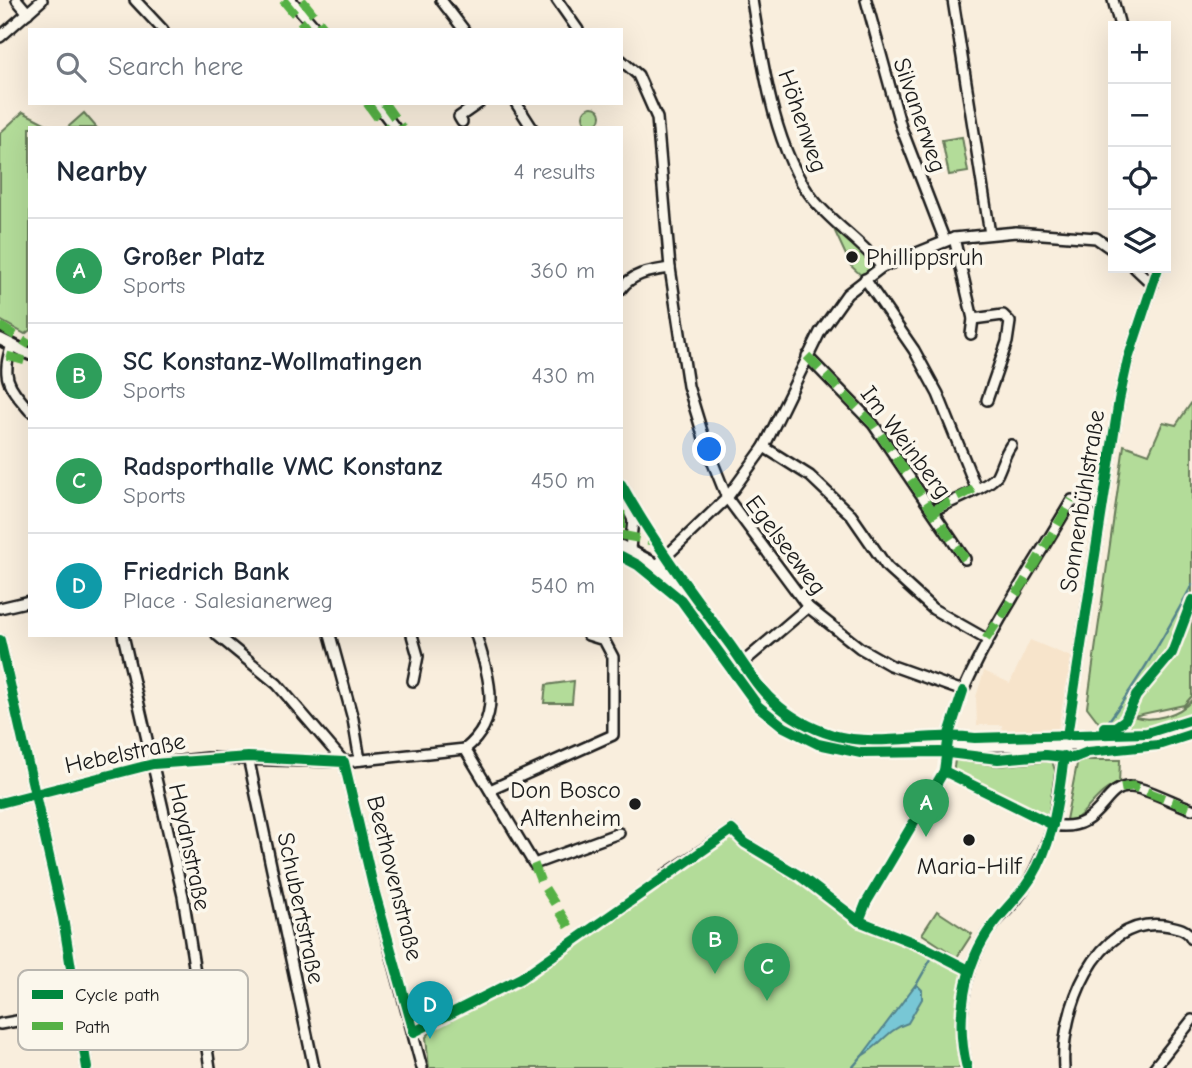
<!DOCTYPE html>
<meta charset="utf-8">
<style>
:root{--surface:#fff;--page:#f2f2f3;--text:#1f2937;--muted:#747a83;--line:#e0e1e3;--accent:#1c1c1c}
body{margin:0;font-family:"Comic Neue",sans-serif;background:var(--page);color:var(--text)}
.controls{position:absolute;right:21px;top:21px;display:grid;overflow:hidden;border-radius:0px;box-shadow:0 7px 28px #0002}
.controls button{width:63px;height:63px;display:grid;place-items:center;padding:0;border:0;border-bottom:2px solid var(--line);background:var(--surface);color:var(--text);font:35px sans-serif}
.you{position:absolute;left:710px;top:450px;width:24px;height:24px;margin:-18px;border:5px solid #fff;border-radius:50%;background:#1a73e8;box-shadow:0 0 0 10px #1a73e833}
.badge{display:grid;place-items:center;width:46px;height:46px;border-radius:50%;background:var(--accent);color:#fff;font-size:23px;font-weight:700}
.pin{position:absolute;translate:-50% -58px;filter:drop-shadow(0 2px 4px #0008)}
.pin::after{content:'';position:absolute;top:37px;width:24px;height:21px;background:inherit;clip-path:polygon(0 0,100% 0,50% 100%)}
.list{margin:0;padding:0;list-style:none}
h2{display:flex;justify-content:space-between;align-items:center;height:91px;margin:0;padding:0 28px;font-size:30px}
h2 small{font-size:23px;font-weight:400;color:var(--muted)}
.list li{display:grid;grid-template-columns:46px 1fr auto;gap:21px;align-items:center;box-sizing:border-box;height:105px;padding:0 28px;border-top:2px solid var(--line)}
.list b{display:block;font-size:26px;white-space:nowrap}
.list p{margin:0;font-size:23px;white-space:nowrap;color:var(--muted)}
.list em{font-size:23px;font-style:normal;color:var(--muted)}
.icon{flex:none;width:38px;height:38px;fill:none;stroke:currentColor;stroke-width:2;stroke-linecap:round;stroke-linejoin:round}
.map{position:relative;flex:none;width:1192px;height:1068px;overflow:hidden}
.search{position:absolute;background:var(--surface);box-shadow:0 7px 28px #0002;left:28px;top:28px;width:595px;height:77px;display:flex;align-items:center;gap:18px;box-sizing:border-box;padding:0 24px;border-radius:0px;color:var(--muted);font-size:26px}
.panel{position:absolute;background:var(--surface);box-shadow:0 7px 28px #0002;left:28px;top:126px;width:595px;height:511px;border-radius:0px}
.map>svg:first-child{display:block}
.built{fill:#f7e4cb}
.green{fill:#b3dc99;stroke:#687c5a;stroke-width:2}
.water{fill:#78c7d5;stroke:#53838b;stroke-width:2}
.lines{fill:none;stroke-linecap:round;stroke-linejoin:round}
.stream{stroke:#53838b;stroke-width:2.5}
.minor-casing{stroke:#1c1c1c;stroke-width:14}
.major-casing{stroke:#1c1c1c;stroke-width:16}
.minor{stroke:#fbf7ec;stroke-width:9}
.major{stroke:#fbf7ec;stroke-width:10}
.quiet{stroke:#55b145;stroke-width:9;stroke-dasharray:18 9;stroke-linecap:butt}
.cycleway-casing{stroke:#fbf7ec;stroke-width:15}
.cycleway{stroke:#00873e;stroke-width:10}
.poi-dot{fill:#1c1c1c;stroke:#fbf7ec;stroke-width:2.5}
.labels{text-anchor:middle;stroke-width:7;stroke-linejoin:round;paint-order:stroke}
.street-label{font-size:24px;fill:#1c1c1c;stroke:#fbf7ec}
.poi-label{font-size:24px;fill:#1c1c1c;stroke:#fbf7ec;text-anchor:start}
.key{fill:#fbf7ec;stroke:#b8b5ae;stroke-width:2}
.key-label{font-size:19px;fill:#1c1c1c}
</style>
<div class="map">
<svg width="1192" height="1068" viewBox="0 0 1192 1068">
<rect width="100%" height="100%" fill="#f9eedd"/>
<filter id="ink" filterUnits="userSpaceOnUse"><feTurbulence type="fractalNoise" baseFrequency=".0143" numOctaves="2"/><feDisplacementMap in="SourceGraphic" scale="14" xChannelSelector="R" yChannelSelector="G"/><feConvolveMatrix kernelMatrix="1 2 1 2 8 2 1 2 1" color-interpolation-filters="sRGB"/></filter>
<g filter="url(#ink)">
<!-- built -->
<path class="built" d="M1030,640L1071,657L1058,729L1056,732H1003L1002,725H977L976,697L984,671L1010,683Z"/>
<!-- green -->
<g class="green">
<circle cx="592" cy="116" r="9"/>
<path d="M23,112L54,128H30V330L25,334L0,320V133Z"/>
<path d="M84,113L97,128H67Z"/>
<path d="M962,137L968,172L949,175L942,140Z"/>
<path d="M825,210L881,267L865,279L851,266Z"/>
<path d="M1192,402V592L1170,651L1133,694L1124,714L1132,716L1138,697L1175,654L1192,609V696L1184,705L1133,716C1152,723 1179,715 1192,700V716L1146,731L1106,732L1087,707L1124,445L1149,454L1163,422L1176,425Z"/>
<path d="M574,681L572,703H544L546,685Z"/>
<path d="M955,760L999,766L1052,761L1057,777L1050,823L953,774Z"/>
<path d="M1082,760H1120L1119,784C1096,789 1087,817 1065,825L1077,764Z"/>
<path d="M732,830L859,921L969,970L965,996L967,1068H429L426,1037L435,1027L521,978Z"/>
<path d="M937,911L972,934L957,957L922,934Z"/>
</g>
<!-- water -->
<path class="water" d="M916,984L922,990V999L908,1023C888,1029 880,1046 862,1056Z"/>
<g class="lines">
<!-- stream -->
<g class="stream">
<path d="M1105,721L1108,722C1141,677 1166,633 1192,585"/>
<path d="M915,987L931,959"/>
<path d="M852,1068L862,1056"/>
</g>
<!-- minor casing -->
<g class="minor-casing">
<g id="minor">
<path d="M17,0L28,13"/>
<path d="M135,0L163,30"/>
<path d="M291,0L317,30"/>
<path d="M441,0L464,30"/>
<path d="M557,0L578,30"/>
<path d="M752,0C762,61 774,150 813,199C833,224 862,242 882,267"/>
<path d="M866,0L901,127L945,241"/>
<path d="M953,0L990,234"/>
<path d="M1113,0L1120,26"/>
<path d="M0,37L42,0"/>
<path d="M621,60L638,75L657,118L670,268L688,386L707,448L727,498L808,607L860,648L890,665L963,691C993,624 1035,563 1072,500L1102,506"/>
<path d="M376,103L395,128"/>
<path d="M516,103L532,128"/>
<path d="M462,122L459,117L479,103"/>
<path d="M954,238L973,319L971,334"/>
<path d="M1135,268L1153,285"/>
<path d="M865,279L914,350L938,394L976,488"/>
<path d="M621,289C632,273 651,271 670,268"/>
<path d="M973,319L1003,315L1010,322L1007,342L987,400"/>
<path d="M12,345C0,378 9,386 30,411"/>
<path d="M807,356L873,424L965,559"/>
<path d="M764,447L810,476L851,515L887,567L933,609L986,639"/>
<path d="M621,495L633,520L630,549"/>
<path d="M934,510C948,503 991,486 997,475C1002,465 1004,455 1011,445"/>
<path d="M657,565L727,498L764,447L820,332L847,294L882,267L954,238L1016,232L1096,238L1113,250"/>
<path d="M0,608L30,601"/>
<path d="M123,635L183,896L210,1068"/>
<path d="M217,635L277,684L344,762L373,886L422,1068"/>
<path d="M330,635L353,719L360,760"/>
<path d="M412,635L418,656L413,681"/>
<path d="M0,640L63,918L87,1068"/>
<path d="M739,666L808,607"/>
<path d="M465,749L534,864L619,833"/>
<path d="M465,749C504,718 489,677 476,635"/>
<path d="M248,757L314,1068"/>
<path d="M490,790L613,735V657L604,640L588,635"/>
<path d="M0,803L153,764L207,758L344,762L465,749"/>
<path d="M1053,825C1102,834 1102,785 1130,787C1145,787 1176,804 1192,809"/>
<path d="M665,875L732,830L745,843L800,876L859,921L922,946L969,970"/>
<path d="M0,1024L79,1010L196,984"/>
<path d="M414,1032L521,978"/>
<path d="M967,1068C956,1026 962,976 984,938C992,924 1004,914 1015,901C1033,879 1044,853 1053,825L1119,400L1128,359L1158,268"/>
<path d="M1064,1068C1060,1013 1095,916 1164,925C1175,927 1187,928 1192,939"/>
<path d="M1154,1068L1192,1020"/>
</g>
</g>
<!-- major casing -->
<g class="major-casing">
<g id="major">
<path d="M0,339L30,354"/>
<path d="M621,546L657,565L678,585L762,699L799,727L819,736L837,742L883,747L1113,744L1150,741L1192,726"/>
</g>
</g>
<!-- minor -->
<use href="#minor" class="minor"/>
<!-- major -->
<use href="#major" class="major"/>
<!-- quiet -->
<g class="quiet">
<path d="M283,0L308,30"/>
<path d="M302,0L326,30"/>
<path d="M367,103L385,128"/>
<path d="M384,103L402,128"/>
<path d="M0,326L30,345"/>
<path d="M7,356L30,362"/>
<path d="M807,356L873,424L965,559"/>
<path d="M934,510L976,488"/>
<path d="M621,511V531"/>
<path d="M621,535L653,541"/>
<path d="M986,639L1023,584L1072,500"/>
<path d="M1121,788L1132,786L1192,809"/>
<path d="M534,864L541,882L577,939"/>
</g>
<!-- cycleway casing -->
<g class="cycleway-casing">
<g id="cycleway">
<path d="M621,484C652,540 690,591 728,642C743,662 755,685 773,701C790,717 810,728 833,735C880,748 927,732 975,738L1147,733L1192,719"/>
<path d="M621,556L638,565L681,600L758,706L784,727L818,744L861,753L940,752L998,759L1045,755L1073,758L1088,752L1158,745L1192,734"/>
<path d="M0,640L63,918L87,1068"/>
<path d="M1104,727H1115L1125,720L1136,696L1172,653L1192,600"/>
<path d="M1067,736L1119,400L1128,359L1158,268"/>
<path d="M944,771L1053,825"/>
<path d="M0,803L153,764L248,757L344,762L373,886L414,1032L521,978L732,830L745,843L800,876L859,921L922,946L969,970"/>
<path d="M859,921L866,903L944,771L949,734L963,691"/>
<path d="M967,1068C955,1021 963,964 993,925C1008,905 1027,889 1038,866C1055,832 1059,793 1064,756"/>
</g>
</g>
<!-- cycleway -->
<use href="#cycleway" class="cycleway"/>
</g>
</g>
<!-- markers -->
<g class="poi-dot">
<circle cx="852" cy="257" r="7"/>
<circle cx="635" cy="804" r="7"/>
<circle cx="969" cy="840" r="7"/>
</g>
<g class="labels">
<!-- street labels -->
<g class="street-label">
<text transform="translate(920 115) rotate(71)" y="8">Silvanerweg</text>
<text transform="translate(803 121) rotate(71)" y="8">Höhenweg</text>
<text transform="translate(906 442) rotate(53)" y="8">Im Weinberg</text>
<text transform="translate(1082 501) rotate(-81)" y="8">Sonnenbühlstraße</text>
<text transform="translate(786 545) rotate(53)" y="8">Egelseeweg</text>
<text transform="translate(125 753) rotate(-12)" y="8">Hebelstraße</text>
<text transform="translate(190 847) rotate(78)" y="8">Haydnstraße</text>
<text transform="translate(395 878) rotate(76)" y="8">Beethovenstraße</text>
<text transform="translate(301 908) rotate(78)" y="8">Schubertstraße</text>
</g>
<!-- poi labels -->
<g class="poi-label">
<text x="866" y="265">Phillippsruh</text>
<text x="621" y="798" text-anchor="end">Don Bosco<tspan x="621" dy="28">Altenheim</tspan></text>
<text x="969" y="874" text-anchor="middle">Maria-Hilf</text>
</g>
</g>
<!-- legend -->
<rect x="18" y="970" width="230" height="80" rx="10" class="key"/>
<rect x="32" y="990" width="31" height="9" fill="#00873e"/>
<rect x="32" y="1022" width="31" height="8" fill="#55b145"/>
<g class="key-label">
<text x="75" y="1001">Cycle path</text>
<text x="75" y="1033">Path</text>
</g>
</svg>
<div class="controls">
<button>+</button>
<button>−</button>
<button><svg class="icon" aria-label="locate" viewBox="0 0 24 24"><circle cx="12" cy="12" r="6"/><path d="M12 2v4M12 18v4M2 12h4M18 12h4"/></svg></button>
<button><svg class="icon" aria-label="layers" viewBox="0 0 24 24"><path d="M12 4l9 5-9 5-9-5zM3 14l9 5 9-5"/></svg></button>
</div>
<div class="you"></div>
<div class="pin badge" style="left:926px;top:837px;background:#2e9e5b">A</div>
<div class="pin badge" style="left:715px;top:974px;background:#2e9e5b">B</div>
<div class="pin badge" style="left:767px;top:1001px;background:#2e9e5b">C</div>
<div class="pin badge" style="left:430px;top:1039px;background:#0f9aa8">D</div>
<div class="search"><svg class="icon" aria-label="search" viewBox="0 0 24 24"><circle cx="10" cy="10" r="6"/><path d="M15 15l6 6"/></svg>Search here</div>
<section class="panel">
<h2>Nearby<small>4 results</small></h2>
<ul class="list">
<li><span class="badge" style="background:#2e9e5b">A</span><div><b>Großer Platz</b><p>Sports</p></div><em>360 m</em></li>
<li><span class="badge" style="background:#2e9e5b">B</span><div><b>SC Konstanz-Wollmatingen</b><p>Sports</p></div><em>430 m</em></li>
<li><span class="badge" style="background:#2e9e5b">C</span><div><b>Radsporthalle VMC Konstanz</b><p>Sports</p></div><em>450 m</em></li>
<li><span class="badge" style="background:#0f9aa8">D</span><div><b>Friedrich Bank</b><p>Place · Salesianerweg</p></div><em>540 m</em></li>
</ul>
</section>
</div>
